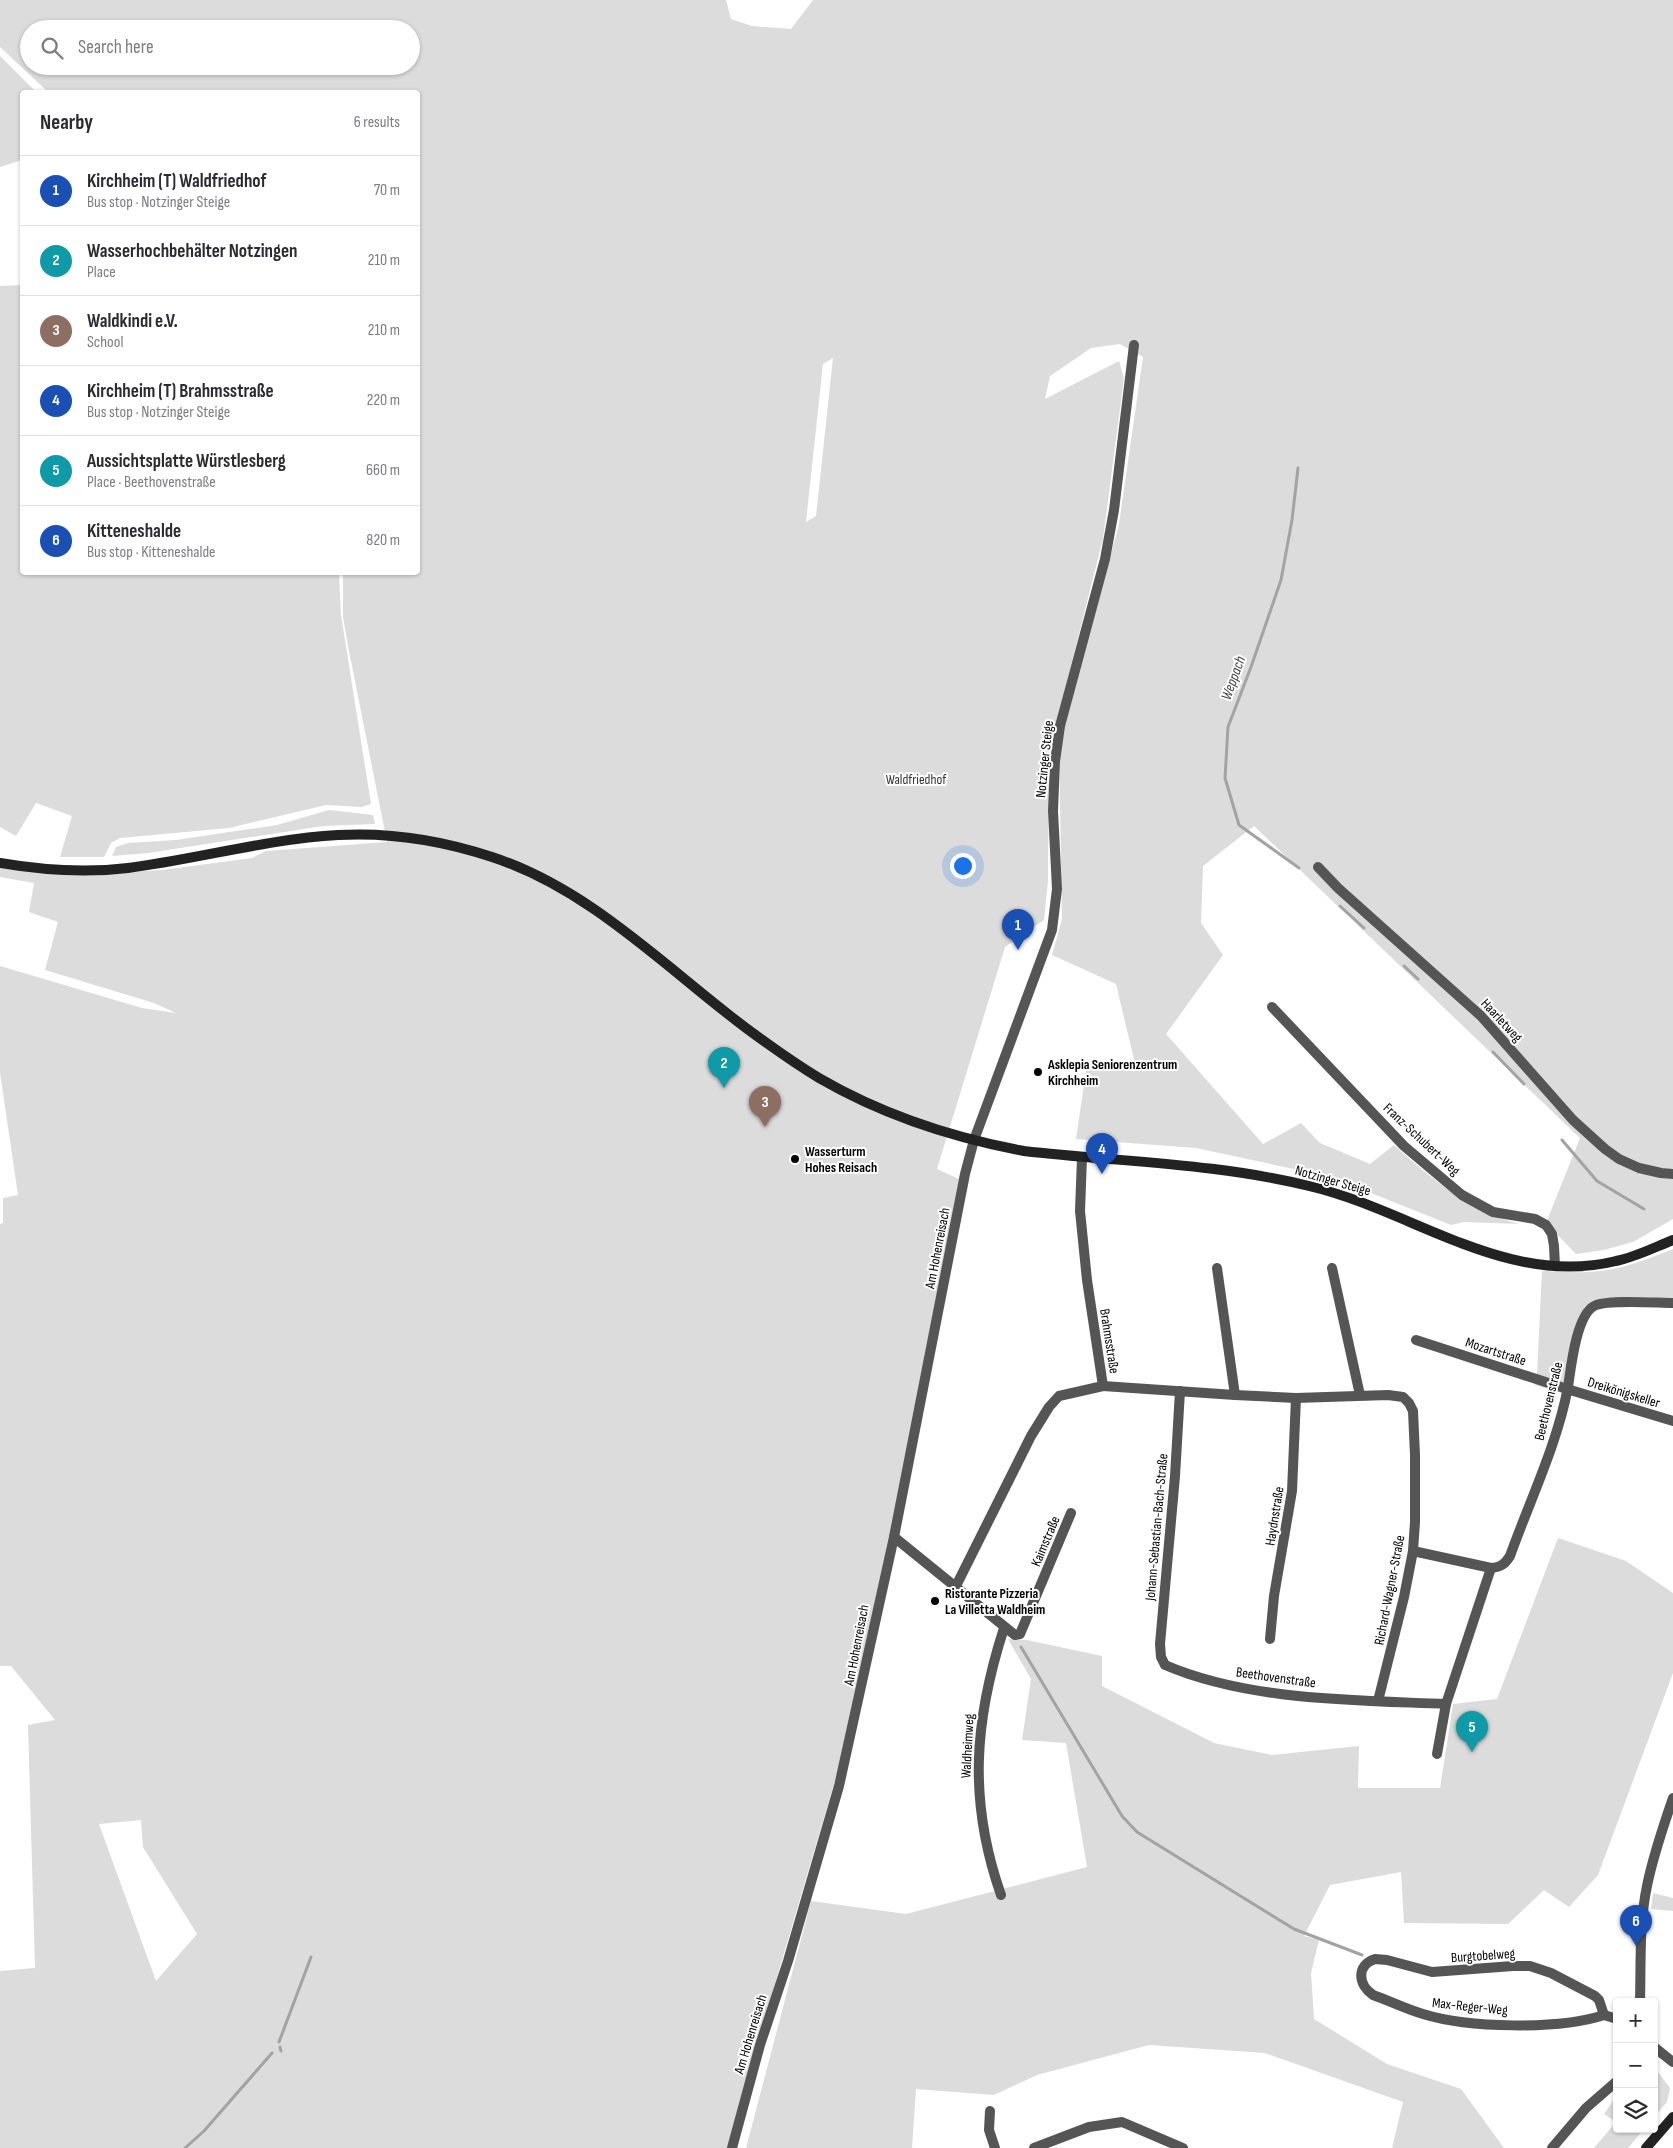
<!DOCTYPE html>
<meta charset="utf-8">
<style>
:root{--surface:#fff;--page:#f2f2f3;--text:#2b2b33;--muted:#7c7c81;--line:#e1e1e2;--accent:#7c3aed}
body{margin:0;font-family:"Sofia Sans Condensed",sans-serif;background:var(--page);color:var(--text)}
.controls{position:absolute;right:15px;bottom:15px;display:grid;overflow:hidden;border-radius:5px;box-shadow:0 1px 4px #0004}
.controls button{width:45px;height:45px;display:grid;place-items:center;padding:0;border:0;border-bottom:1px solid var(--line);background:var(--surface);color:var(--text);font:25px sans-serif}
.you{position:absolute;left:962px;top:865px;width:18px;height:18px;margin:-12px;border:4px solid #fff;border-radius:50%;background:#1a73e8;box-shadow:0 0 0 8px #1a73e833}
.badge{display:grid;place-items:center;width:32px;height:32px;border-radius:50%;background:var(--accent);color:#fff;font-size:16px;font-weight:700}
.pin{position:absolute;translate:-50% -41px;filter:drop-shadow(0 1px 2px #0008)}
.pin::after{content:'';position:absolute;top:26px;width:18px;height:15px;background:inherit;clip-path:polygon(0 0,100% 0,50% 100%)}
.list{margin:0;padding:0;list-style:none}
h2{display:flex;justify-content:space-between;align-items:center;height:65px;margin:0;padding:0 20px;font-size:21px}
h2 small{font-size:16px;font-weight:400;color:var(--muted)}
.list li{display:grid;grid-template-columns:32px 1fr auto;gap:15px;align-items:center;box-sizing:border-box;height:70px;padding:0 20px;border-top:1px solid var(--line)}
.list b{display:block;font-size:19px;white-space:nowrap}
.list p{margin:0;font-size:16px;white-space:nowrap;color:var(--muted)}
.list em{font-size:16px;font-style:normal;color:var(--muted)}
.icon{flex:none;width:28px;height:28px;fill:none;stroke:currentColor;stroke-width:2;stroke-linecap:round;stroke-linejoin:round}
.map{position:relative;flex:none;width:1673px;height:2148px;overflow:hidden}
.search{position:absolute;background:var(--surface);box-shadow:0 1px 4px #0004;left:20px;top:20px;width:400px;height:55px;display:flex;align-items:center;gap:12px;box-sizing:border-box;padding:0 18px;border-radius:28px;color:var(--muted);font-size:19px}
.panel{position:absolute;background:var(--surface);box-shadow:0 1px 4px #0004;left:20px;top:90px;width:400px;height:485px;border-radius:5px}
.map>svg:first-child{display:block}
.green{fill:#dcdcdc;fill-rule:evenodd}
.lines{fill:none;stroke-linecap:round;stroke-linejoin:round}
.stream{stroke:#a3a3a3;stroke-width:3}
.minor{stroke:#555;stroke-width:10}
.secondary{stroke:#222;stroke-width:10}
.poi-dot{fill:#000;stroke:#fff;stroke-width:2}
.labels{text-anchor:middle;stroke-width:4;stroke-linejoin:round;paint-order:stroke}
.street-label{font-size:14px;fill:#000;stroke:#fff}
.park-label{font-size:14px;fill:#333;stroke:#fff}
.poi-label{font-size:14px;font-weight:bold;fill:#000;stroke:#fff;text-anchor:start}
.water-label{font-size:15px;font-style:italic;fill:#444;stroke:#fff}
</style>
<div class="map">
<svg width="1673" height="2148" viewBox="0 0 1673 2148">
<rect width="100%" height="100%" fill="#fff"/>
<!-- green -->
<g class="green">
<path d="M0,0H726L731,19L752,26L791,29L813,0H1673V1219L1633,1242L1604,1250L1576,1254L1546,1223L1580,1138L1254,826L1203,866L1201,923L1223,955L1166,1034L1263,1144L1301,1123L1320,1143L1370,1164L1394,1145C1431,1178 1469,1211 1519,1224L1464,1222L1451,1225L1331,1177L1196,1148L1076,1139L1087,1064L1136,1068L1116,984L1052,955L1062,919L1059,747L1119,524L1143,357L1120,344L1091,348L1050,376L1045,399L1119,361L1124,378L1103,539L1049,752L1048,881L1044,920L1005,947L937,1169L959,1179L859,1699L743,2092L728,2148H0V1971L35,1968L28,1725L55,1720L11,1666H0V1224L3,1223V1198L18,1195L0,1073V966L142,1008L176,1013L154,1003L45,970L58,922L29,912L34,883L0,877V868L71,875L162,870L252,858L266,851L387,842L348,646L343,617V573L418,572V92H48L0,47ZM29,29H411V66H29ZM833,358L816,516L806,522L823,364ZM141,1820L143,1847L197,1934L156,1981L99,1824Z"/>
<path d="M0,56L36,92H22V160L0,167Z"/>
<path d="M22,285V572L339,573L341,615L371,804L362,807L326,805L229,828L120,838L111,843L104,857H60L72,816L36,803L16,836L0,827V286Z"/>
<path d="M329,810L373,815L375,824L323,826L148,853L112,856L116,847L128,843L176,840L277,825Z"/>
<path d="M1673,1249V1301H1592L1585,1307L1579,1316L1563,1393L1535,1385L1537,1373L1542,1271C1557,1271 1573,1273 1588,1272C1618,1271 1646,1260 1673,1249Z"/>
<path d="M1558,1538L1626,1561L1673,1593V1673L1598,1875L1569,1907L1544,1890L1508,1924L1404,1923L1401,1872L1330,1885L1304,1936L1319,1940L1311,1973L1314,2019L1387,2064L1461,2089L1504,2148H1392L1403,2102L1265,2053L1149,2045L1037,2075L994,2095L916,2089L912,2148H746L811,1901L906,1914L1087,1867L1066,1743L1022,1740L1031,1679L1008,1639L1027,1640L1102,1656V1686L1214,1743L1272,1755L1359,1746L1358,1788H1440L1453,1704L1497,1699Z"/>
<path d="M1653,1893L1673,1898V1911L1651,1909Z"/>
<path d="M1654,2056L1658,2072L1670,2088L1667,2102L1654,2117Z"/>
<path d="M1617,2095V2129H1644L1628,2148H1594L1616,2122L1604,2114Z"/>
</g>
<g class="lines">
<!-- stream -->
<g class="stream">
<path d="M1298,468L1292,520L1281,580L1251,667L1228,727L1225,778L1239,825L1299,868"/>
<path d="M1340,906L1364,928"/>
<path d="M1404,966L1418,979"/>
<path d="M1493,1052L1524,1084"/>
<path d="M1562,1140L1597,1181L1644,1209"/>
<path d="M1021,1647L1122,1816L1137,1832L1294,1929L1362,1955"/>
<path d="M279,2042L311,1957"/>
<path d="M280,2047L281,2051"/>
<path d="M185,2148L204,2131L272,2053"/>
</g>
<!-- minor -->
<g class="minor">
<path d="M1318,867L1338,888L1481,1016L1573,1120L1605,1149L1619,1159L1639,1168L1661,1173L1673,1174"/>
<path d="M1272,1007L1404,1146L1462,1195L1493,1212L1535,1219L1546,1225L1552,1234L1554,1246L1555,1266"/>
<path d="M1217,1268L1235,1395"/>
<path d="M1332,1268L1360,1395"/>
<path d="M1416,1340L1567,1389L1673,1421"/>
<path d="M1103,1386L1235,1395L1296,1398L1388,1395L1403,1397L1409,1403L1413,1411L1415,1455V1522L1413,1551L1404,1597L1378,1701"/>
<path d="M1180,1391L1175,1476L1160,1644L1161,1657L1165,1665C1249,1701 1355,1700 1446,1704L1491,1568"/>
<path d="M894,1537L1015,1635L1020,1634L1071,1513"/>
<path d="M1413,1551L1491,1568C1501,1567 1505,1564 1510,1556C1530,1500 1557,1445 1568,1387C1571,1368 1576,1316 1594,1306C1607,1299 1656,1303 1673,1303"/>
<path d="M955,1588L1031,1436L1049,1407L1059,1396L1103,1386L1087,1280L1080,1211L1082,1158"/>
<path d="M1270,1639L1274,1596L1292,1491L1296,1398"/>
<path d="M1437,1754L1446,1704"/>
<path d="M1001,1895C968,1801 974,1721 1004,1628"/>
<path d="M1375,1959L1387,1960L1432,1972L1513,1966H1530L1551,1973L1595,1996L1599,2000L1604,2015C1559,2030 1468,2028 1423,2014C1406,2009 1390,2001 1373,1995C1358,1985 1356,1965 1375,1959Z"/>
<path d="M1640,2002C1641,1964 1639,1924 1647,1886C1653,1856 1663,1827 1673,1798"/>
<path d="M1604,2015L1617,2019"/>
<path d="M1654,2047L1673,2062"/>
<path d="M990,2111L989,2130L995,2148"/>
<path d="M732,2148L760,2045L788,1961L839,1786L894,1537L965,1174L974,1140L1052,930L1057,889L1053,811L1055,761L1060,726L1105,559L1114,510L1134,345"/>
<path d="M1034,2148L1089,2127L1122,2122L1183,2148"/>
<path d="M1552,2148L1586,2108L1617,2081"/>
</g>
<!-- secondary -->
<g class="secondary">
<path d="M0,863C41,870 86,873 128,868C198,859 267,839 338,835C392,832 441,840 492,857C590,889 665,967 746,1028C769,1045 794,1063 819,1078C881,1114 954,1138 1024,1151C1119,1162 1216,1163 1309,1186C1412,1210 1506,1288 1616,1261C1636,1257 1655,1247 1673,1240"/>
<path d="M1646,2148L1673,2117"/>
</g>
</g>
<!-- markers -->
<g class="poi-dot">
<circle cx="1038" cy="1072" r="5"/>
<circle cx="795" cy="1159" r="5"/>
<circle cx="935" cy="1601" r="5"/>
</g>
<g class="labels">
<!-- street labels -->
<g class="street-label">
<text transform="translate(1044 759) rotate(-84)" y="5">Notzinger Steige</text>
<text transform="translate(1502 1020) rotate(47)" y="5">Haarletweg</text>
<text transform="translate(1422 1139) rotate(43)" y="5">Franz-Schubert-Weg</text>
<text transform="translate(1333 1180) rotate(16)" y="5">Notzinger Steige</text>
<text transform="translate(937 1248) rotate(-79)" y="5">Am Hohenreisach</text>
<text transform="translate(1110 1341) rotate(81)" y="5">Brahmsstraße</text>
<text transform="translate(1496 1351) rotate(18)" y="5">Mozartstraße</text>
<text transform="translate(1624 1392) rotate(17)" y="5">Dreikönigskeller</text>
<text transform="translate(1548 1401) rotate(-76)" y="5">Beethovenstraße</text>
<text transform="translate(1274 1516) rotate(-81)" y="5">Haydnstraße</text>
<text transform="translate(1156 1527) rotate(-85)" y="5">Johann-Sebastian-Bach-Straße</text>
<text transform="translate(1045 1541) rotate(-67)" y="5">Kaimstraße</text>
<text transform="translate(1389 1590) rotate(-79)" y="5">Richard-Wagner-Straße</text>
<text transform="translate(856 1645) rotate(-79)" y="5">Am Hohenreisach</text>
<text transform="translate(1276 1677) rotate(8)" y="5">Beethovenstraße</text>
<text transform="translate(967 1746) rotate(-87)" y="5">Waldheimweg</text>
<text transform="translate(1483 1955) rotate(-4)" y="5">Burgtobelweg</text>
<text transform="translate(1470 2006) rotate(6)" y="5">Max-Reger-Weg</text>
<text transform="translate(750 2034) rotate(-73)" y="5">Am Hohenreisach</text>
</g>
<!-- park labels -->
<g class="park-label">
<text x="916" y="784">Waldfriedhof</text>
</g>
<!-- poi labels -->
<g class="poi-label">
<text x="1048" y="1069">Asklepia Seniorenzentrum<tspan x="1048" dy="16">Kirchheim</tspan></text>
<text x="805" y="1156">Wasserturm<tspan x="805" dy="16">Hohes Reisach</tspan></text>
<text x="945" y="1598">Ristorante Pizzeria<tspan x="945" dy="16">La Villetta Waldheim</tspan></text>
</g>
<!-- water labels -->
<g class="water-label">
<text transform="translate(1233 678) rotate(-70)" y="5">Weppach</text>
</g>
</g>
</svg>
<div class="controls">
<button>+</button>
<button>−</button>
<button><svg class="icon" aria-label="layers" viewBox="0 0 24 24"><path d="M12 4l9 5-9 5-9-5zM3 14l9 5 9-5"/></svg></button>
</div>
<div class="you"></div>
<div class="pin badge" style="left:1018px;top:950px;background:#1a4fb4">1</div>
<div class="pin badge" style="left:724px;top:1088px;background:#0f9aa8">2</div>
<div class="pin badge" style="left:765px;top:1127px;background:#8d6e63">3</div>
<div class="pin badge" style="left:1102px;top:1174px;background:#1a4fb4">4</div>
<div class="pin badge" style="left:1472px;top:1752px;background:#0f9aa8">5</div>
<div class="pin badge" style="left:1636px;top:1946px;background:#1a4fb4">6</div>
<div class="search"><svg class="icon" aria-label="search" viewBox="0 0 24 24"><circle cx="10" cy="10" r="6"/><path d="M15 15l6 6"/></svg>Search here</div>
<section class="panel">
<h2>Nearby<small>6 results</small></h2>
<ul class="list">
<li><span class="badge" style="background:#1a4fb4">1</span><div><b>Kirchheim (T) Waldfriedhof</b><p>Bus stop · Notzinger Steige</p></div><em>70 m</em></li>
<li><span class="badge" style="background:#0f9aa8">2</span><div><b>Wasserhochbehälter Notzingen</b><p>Place</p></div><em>210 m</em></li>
<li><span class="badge" style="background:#8d6e63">3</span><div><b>Waldkindi e.V.</b><p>School</p></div><em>210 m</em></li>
<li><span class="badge" style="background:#1a4fb4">4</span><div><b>Kirchheim (T) Brahmsstraße</b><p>Bus stop · Notzinger Steige</p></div><em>220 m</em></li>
<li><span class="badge" style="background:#0f9aa8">5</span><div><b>Aussichtsplatte Würstlesberg</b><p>Place · Beethovenstraße</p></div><em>660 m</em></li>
<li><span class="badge" style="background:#1a4fb4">6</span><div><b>Kitteneshalde</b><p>Bus stop · Kitteneshalde</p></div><em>820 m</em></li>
</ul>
</section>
</div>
